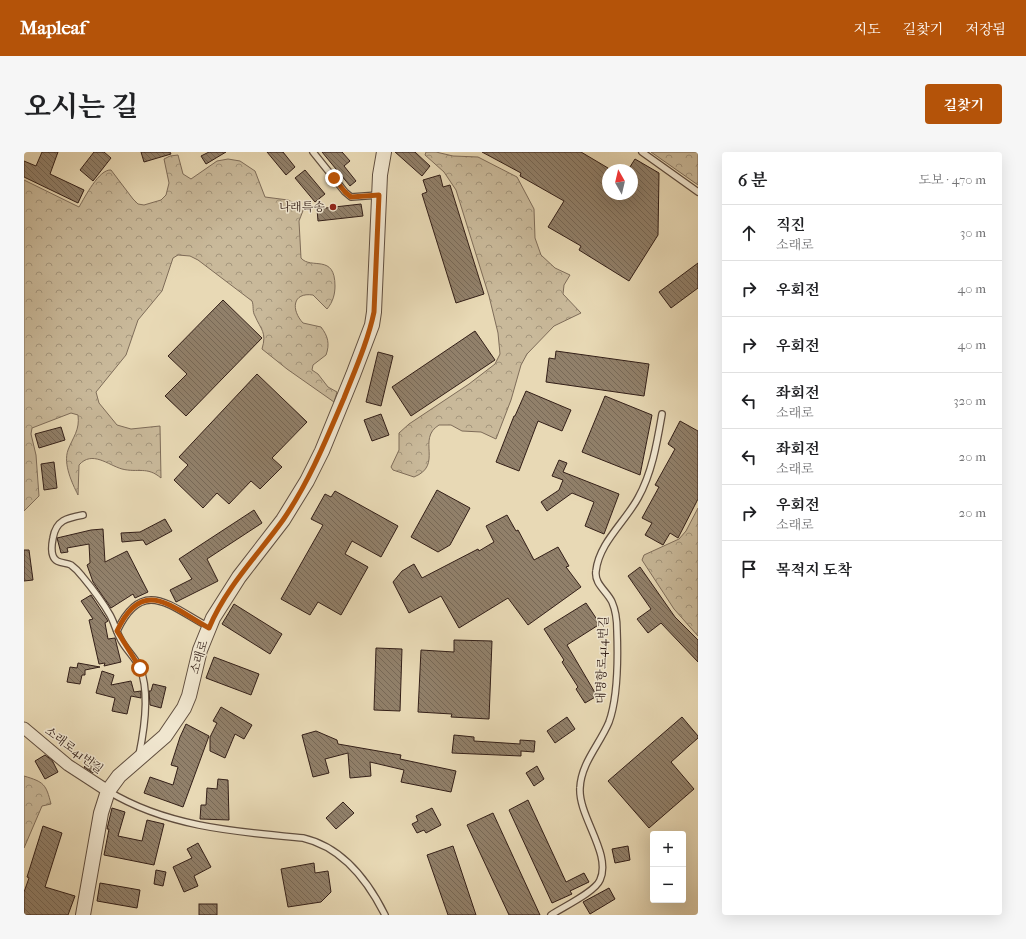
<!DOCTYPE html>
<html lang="ko">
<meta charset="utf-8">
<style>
:root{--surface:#fff;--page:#f6f6f6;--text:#202124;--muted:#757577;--line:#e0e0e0;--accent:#b45309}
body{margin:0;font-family:"IM FELL French Canon","Noto Serif KR",serif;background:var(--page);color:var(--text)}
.controls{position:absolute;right:12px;bottom:12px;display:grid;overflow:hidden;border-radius:4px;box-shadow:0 4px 16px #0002}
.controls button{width:36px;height:36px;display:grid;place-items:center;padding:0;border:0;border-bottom:1px solid var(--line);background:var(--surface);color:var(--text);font:20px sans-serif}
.compass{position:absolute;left:578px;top:12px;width:36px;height:36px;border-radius:50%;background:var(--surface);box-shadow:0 4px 16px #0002;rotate:352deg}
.stop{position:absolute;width:12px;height:12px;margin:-9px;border:3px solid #b45309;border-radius:50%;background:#fff}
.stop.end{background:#b45309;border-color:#fff;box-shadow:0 1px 4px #0008}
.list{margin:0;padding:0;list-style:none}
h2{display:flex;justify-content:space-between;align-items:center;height:52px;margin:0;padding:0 16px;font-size:17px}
h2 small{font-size:13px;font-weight:400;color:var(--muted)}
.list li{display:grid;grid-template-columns:26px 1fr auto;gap:12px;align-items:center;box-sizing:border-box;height:56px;padding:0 16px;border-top:1px solid var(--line)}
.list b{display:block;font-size:15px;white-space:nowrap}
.list p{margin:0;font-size:13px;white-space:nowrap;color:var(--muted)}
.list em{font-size:13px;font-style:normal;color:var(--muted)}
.icon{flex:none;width:22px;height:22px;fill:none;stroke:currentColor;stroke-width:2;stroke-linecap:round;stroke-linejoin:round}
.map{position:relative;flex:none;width:674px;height:763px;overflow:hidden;border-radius:4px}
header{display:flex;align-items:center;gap:24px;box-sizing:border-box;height:56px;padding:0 20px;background:var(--accent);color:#fff}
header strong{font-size:19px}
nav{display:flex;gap:22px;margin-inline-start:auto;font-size:14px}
.intro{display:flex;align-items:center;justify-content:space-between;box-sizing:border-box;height:96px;padding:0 24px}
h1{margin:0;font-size:28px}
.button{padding:10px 18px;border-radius:4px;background:var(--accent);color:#fff;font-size:14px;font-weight:700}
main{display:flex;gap:24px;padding:0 24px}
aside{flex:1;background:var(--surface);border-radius:4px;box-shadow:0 4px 16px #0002}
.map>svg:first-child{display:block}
.forest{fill:url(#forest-crowns);stroke:#7e6c59}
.building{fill:url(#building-back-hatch);stroke:#331f18}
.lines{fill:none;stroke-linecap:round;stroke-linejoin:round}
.service-casing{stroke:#604e3f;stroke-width:8}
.minor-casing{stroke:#604e3f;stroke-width:13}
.tertiary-casing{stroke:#604e3f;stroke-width:16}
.service{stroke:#f0e6cf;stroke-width:5.5}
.minor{stroke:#f0e6cf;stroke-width:11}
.tertiary{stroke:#f0e6cf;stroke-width:14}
.route{stroke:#b45309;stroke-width:5}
.poi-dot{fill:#8f2418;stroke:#f0e6cf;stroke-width:1.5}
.labels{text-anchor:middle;stroke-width:3;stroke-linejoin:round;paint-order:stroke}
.poi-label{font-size:12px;fill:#331f18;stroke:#f0e6cf;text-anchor:end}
.street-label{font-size:12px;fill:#331f18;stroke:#f0e6cf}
</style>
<header>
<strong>Mapleaf</strong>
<nav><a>지도</a><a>길찾기</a><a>저장됨</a></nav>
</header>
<div class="intro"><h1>오시는 길</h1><a class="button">길찾기</a></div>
<main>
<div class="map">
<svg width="674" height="763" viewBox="0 0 674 763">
<defs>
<pattern id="forest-crowns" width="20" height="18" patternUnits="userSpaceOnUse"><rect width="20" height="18" fill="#c9b99a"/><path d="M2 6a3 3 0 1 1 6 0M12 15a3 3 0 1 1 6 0" fill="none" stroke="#a4967d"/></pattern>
<pattern id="building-back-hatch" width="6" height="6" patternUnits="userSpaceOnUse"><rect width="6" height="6" fill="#91806a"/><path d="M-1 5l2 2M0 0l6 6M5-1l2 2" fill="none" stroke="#776856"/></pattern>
</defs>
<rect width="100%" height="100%" fill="#e8d9b5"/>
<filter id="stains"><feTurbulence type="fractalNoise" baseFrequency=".005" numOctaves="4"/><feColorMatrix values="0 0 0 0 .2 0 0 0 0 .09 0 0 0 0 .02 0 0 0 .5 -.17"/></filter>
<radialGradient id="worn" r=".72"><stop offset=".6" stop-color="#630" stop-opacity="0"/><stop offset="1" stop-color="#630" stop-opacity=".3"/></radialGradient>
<!-- forest -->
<g class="forest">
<path d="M402,0H412L429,4L454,5L493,25L510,57L511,86L517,103L531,116L546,123L540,133L539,142L557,161L530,174L503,202L497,213L487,248L472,287L457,280L438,279L427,273H415C392,287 420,313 390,325L369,318L367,315L375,298V281L385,272L445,232L471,212L476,202L474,181L465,144L432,38L420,20L401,3Z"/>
<path d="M627,0H674V33Z"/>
<path d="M154,3L159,22L167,27L193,9L204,7L216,9L231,19L241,45L264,48L280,56L275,69L277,106C287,118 311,101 311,134C311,142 309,150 303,157L289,143C268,140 267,158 279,171L297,175C304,184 306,192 302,203L289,213L288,218L294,222L304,235L313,240L310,250L263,217L238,197C243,180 237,178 231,164C228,159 230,154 228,149L174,108L166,104L154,103L149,106L138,139L114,168L102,203L72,240L75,251L93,273L107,277L136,274L137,326C123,314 114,321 98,317C84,313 68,298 55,313L54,343C48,331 39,312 44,298C49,285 56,278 54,263L47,261L8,276L7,282L12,303L15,344L0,359V28L55,55C61,45 75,17 87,18L109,47L114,52L120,53L137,48L142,43L145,31L140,7L146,4Z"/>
<path d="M674,356V484L650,457L618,408L620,403L655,387L662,379Z"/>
<path d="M0,624C20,630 22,632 27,652L18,654L0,696Z"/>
</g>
<!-- building -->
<g class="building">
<path d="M18,0H34L26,22L60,38L54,51L0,25V9L12,14Z"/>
<path d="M70,0H80L87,6L69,29L56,18Z"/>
<path d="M117,0H146L147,2L120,10Z"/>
<path d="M185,0H202L182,12L177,4Z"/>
<path d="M243,0H259L271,15L262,23Z"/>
<path d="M298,0H318L326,9L320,14L332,29L326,34Z"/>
<path d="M371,0H391L406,14L398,24Z"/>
<path d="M458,0H557L584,16V42H608V18H604L611,7L635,21L634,83L605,129L555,98L557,94L524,75L540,49L496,24L497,21Z"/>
<path d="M281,18L301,42L291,50L271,26Z"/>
<path d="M416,23L419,35L426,33L460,142L432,151L398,42L403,40L399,28Z"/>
<path d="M337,52L339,64L294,69L293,57Z"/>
<path d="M674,111V136L647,156L635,140Z"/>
<path d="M199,148L238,186L162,264L141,244L163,222L144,204Z"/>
<path d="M451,179L471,208L387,264L368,235Z"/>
<path d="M532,199L625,212L620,244L522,230L525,206L531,207Z"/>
<path d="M354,200L369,204L357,254L342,250Z"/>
<path d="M233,222L283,270L248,306L258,315L236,337L227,329L205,352L193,341L179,356L150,328L164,313L155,305Z"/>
<path d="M502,239L547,258L538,279L514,269L495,319L472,310L490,264H491Z"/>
<path d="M581,244L628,263L616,323L558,300Z"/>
<path d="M357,262L365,283L348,289L340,268Z"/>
<path d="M656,269L674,279V347L654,386L646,381L639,393L621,383L628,371L618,366L635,335L631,333L651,297L644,292Z"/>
<path d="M37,275L41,288L15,296L11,282Z"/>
<path d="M535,308L543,311L539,320L595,342L580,382L561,374L570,350L548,341L523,359L517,350L535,338L539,328L528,324Z"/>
<path d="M30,310L33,336L20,338L17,312Z"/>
<path d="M413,338L446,356L426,393L414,400L387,385Z"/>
<path d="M311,339L374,374L357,405L328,389L321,402L344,415L317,463L294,450L286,463L257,447L299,373L287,367L301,342L307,345Z"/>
<path d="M230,358L238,371L183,407L194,429L152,450L146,438L168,427L155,407Z"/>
<path d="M483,363L492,379L494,378L510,408L534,395L545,414L542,415L557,435L504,473L484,446L435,476L417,444L385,461L369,430L378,419L390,412L398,426L454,397L455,399L470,390L462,374Z"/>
<path d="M141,367L148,379L122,393L119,388L98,390L97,381L116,380Z"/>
<path d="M79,377L81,410L103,399L124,440L111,446L109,442L87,456L69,430L63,413L66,411L65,392L43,396L44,400L37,401L33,386L67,378Z"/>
<path d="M0,398H5L9,428L0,429Z"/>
<path d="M616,415L651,465L674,488V510L637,471L624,481L613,467L627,457L604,424Z"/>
<path d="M67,443L84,469L81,471L84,487L91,486L97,510L80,514L81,511L75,512L65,468L69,467L57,449Z"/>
<path d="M562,451L576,472L543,493L573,544L561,551L552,537L554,535L538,510L540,508L520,477Z"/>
<path d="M210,452L258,482L246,502L198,472Z"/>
<path d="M430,488L468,489L465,567L427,565L428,562L394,560L397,498L430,500Z"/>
<path d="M352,496L378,497L376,559L350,558Z"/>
<path d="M190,505L235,522L227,543L182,526Z"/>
<path d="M54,511L76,515L61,518V523H58L56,532L43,530L46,515L53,516Z"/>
<path d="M78,519L90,523L87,533L107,529L110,540L117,539V546L107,544L103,562L88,559L91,546L72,541Z"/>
<path d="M129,532L142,535L137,556L126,553L125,539H127Z"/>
<path d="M197,555L228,573L220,587L211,582L201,606L186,599V585L193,571L189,569Z"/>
<path d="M543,565L551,577L531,591L523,579Z"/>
<path d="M658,565L674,584V586L647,610L670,637L625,676L584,629Z"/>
<path d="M162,572L185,584L159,655L120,641L126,625L149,633L154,615L147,613L156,585Z"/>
<path d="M292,579L313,588L314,592L377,603L376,607L432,619L427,640L377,630L380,618L346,610L347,624L326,626L324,601L301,607L305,621L289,625L278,583Z"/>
<path d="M430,583L450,585V589L496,592V588L511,589L510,600L497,599V604L428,601Z"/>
<path d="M21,603L28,608L34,620L21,627L11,609Z"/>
<path d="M70,606L77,613L69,621L60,615Z"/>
<path d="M513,614L520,627L510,634L502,621Z"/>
<path d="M194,627L204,628L205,668L176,667L177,653H182L183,636L193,637Z"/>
<path d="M504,648L542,730L560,721L565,730L546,739L548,742L528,751L485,658Z"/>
<path d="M319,650L330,661L312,677L302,666Z"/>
<path d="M88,656L101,660L94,684L118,689L123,668L140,672L130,713L80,703L85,677H83Z"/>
<path d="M408,656L417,673L402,681L400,678L393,681L388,672L394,669L392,664Z"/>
<path d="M469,661L516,763H485L443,673Z"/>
<path d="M19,674L38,681L21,735L51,744L44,763H0V740L5,726L3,725Z"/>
<path d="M174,691L187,715L170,724L174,734L160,740L149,715L168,706L163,697Z"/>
<path d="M429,694L452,763H424L403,703Z"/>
<path d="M604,694L606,708L591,711L588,697Z"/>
<path d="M290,711L291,721L304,719L307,740L297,750L264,755L257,717Z"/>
<path d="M132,718L142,720L139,734L130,732Z"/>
<path d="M76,731L116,738L113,756L73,749Z"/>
<path d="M585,736L591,747L566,762L559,750Z"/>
<rect x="175" y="752" width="18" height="11"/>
</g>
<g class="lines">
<!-- service casing -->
<g class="service-casing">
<g id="service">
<path d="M289,0L321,40L327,45L355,43"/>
<path d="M618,0L674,40"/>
<path d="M59,363C43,366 32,368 29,386C28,391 27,399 29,404C32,412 41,410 47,413C51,416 55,420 58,424C68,436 78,449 86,463C90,470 92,479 96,486C101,497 111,505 116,516C126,540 120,579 115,603"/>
<path d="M93,479C119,423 148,456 185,475"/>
<path d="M84,639C143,675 213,680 279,686C318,695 344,729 361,763"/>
<path d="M527,763C539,755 571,740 576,728C588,702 554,664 556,636C557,611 576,592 585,570C594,545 594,506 593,479C593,470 592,459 588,450C583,439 570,432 572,419C575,391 601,370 614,346C628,321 633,291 638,262"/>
</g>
</g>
<!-- minor casing -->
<g class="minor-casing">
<path id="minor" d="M0,576L44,613L84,639"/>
</g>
<!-- tertiary casing -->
<g class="tertiary-casing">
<path id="tertiary" d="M59,763L77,661L84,639L95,624L141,584L160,556L165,544L176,498L189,466L215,425L259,368L283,329L298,299L329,223L348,173L350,160L356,23L360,0"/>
</g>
<!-- service -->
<use href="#service" class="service"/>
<!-- minor -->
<use href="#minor" class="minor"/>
<!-- tertiary -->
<use href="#tertiary" class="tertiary"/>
</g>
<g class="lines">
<!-- route -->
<path class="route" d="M116,516L93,479C119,423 148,456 185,476C202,435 234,403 259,368C285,330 302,288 320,246C331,218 344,189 350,160L355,43L327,45L321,40L310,26"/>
</g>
<!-- markers -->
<circle class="poi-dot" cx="309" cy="55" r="4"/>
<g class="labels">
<!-- poi labels -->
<g class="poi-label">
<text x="301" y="59">나래특송</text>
</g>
<!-- street labels -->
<g class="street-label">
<text transform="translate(175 505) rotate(-73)" y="4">소래로</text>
<text transform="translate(578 508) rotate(-88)" y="4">대명항로414번길</text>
<text transform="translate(50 598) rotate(37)" y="4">소래로41번길</text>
</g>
</g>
<rect width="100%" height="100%" filter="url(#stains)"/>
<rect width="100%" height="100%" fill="url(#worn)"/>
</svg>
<div class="controls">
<button>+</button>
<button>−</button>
</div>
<svg class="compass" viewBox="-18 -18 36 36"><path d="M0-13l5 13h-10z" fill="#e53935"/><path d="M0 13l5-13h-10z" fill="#757577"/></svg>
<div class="stop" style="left:116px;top:516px"></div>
<div class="stop end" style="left:310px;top:26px"></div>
</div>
<aside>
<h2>6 분<small>도보 · 470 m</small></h2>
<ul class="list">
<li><svg class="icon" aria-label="ahead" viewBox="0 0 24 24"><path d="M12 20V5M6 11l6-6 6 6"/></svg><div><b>직진</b><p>소래로</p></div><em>30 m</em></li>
<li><svg class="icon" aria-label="right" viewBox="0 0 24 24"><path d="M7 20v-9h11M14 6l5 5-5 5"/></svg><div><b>우회전</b></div><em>40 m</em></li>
<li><svg class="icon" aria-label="right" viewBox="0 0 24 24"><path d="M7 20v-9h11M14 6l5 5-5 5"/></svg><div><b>우회전</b></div><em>40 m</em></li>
<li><svg class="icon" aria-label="left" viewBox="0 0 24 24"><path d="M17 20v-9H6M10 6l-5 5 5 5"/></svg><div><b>좌회전</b><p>소래로</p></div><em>320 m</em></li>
<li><svg class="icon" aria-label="left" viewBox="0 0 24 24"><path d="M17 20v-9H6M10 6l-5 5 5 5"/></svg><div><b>좌회전</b><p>소래로</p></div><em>20 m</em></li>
<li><svg class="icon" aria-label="right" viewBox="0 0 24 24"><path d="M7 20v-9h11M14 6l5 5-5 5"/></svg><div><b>우회전</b><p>소래로</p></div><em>20 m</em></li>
<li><svg class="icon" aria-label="arrive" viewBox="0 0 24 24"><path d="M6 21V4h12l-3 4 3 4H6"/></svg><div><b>목적지 도착</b></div></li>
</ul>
</aside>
</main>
